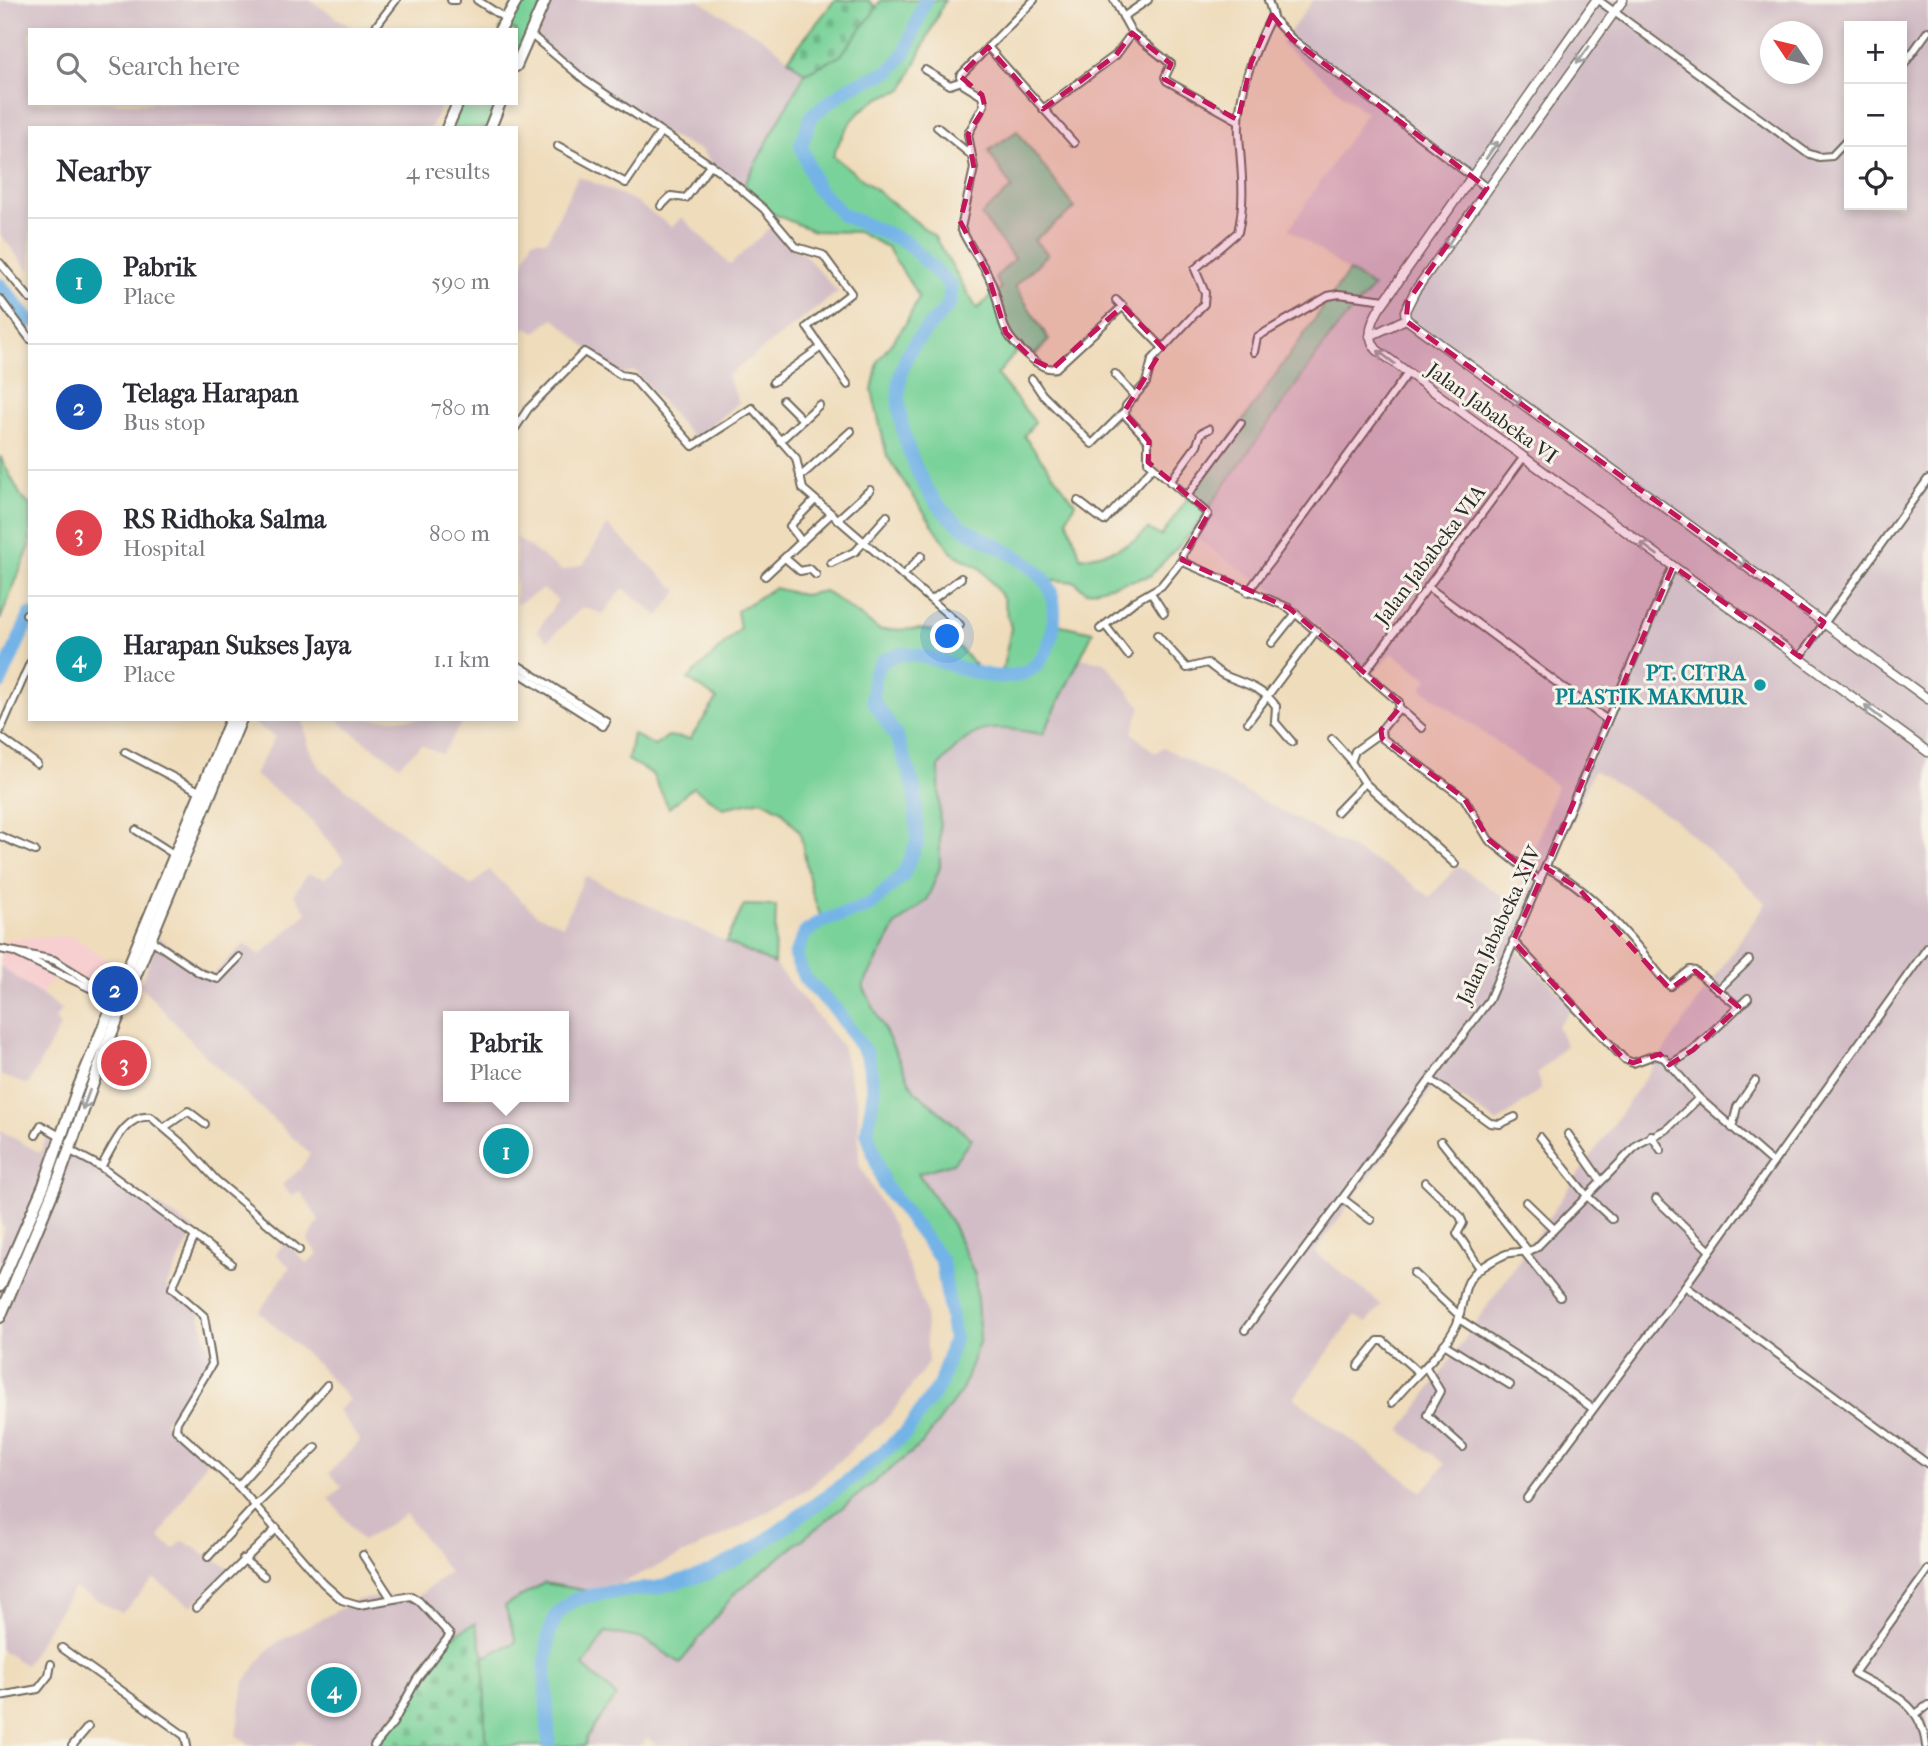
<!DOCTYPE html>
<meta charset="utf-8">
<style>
:root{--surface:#fff;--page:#f7f7f7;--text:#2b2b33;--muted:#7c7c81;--line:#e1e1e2;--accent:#d1495b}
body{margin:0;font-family:"IM FELL French Canon",serif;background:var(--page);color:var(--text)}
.controls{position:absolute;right:21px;top:21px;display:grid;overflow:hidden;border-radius:0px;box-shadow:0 4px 10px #0003}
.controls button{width:63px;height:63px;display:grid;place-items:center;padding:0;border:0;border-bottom:2px solid var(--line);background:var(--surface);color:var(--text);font:35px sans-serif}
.compass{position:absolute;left:1760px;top:21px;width:63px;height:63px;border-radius:50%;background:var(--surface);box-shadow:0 4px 10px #0003;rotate:305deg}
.you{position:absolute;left:948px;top:637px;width:24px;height:24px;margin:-18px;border:5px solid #fff;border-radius:50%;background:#1a73e8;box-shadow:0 0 0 10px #1a73e833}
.badge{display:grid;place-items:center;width:46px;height:46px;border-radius:50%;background:var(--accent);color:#fff;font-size:23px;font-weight:700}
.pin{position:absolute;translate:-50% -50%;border:4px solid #fff;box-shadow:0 2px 7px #0006}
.popup{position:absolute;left:443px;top:1011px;width:126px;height:91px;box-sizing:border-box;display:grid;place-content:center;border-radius:0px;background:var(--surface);filter:drop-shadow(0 2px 5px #0005);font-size:23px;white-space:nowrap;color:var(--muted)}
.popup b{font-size:26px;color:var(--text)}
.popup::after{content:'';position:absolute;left:50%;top:100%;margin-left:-14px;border:14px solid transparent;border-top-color:var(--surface)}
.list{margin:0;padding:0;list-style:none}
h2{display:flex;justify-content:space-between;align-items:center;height:91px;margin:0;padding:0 28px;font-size:30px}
h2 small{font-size:23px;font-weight:400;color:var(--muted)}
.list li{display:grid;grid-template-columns:46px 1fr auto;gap:21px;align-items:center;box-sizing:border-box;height:126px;padding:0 28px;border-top:2px solid var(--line)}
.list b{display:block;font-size:26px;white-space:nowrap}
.list p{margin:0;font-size:23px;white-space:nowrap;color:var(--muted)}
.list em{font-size:23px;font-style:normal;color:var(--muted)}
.icon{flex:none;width:38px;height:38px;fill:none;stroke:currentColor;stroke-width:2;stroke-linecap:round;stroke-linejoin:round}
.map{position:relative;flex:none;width:1928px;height:1746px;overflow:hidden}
.search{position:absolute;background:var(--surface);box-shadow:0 4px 10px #0003;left:28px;top:28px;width:490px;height:77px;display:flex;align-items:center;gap:18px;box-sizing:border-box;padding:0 24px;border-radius:0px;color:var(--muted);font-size:26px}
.panel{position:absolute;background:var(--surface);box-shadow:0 4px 10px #0003;left:28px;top:126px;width:490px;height:595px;border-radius:0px}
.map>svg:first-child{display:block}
.built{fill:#f7cfd1}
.industrial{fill:#d2bdc6;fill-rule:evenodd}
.grass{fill:#79d299;stroke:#527e62;stroke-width:2}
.cemetery{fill:url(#cemetery-stones);stroke:#527e62;stroke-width:2}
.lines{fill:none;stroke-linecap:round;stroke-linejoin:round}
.river{stroke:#73b3e7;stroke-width:14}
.minor-casing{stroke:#70695d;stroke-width:10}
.tertiary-casing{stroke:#70695d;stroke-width:11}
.trunk-casing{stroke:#70695d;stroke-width:14}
.minor{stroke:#fff;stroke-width:6}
.tertiary{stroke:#fff;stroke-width:8}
.trunk{stroke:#fff;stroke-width:10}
.oneway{stroke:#a0a0a0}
.marked{fill:#c2185b;fill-opacity:0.2;stroke:#c2185b;stroke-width:5;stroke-dasharray:14 9;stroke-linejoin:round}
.culture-dot{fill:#0f9aa8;stroke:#f7f3e8;stroke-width:2.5}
.labels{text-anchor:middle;stroke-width:6;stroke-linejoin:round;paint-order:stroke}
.street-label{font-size:21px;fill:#2b2b2b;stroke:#f7f3e8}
.culture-label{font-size:21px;font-weight:bold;fill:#0d838f;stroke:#f7f3e8;text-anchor:end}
</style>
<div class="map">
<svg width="1928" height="1746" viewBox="0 0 1928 1746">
<defs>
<pattern id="cemetery-stones" width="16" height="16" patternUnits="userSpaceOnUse" patternTransform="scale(1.75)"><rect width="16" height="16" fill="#79d299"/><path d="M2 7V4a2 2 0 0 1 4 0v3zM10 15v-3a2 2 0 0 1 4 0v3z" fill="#69b484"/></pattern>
</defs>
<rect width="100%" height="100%" fill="#f7f3e8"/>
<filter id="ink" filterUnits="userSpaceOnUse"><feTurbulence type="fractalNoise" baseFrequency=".0143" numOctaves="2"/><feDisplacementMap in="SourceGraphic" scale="14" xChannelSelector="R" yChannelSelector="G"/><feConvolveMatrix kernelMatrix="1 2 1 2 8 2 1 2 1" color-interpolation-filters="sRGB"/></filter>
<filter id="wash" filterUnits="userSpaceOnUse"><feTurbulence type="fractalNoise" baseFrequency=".00686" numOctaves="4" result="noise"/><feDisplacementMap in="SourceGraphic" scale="28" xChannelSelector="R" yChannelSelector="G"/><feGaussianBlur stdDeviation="1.57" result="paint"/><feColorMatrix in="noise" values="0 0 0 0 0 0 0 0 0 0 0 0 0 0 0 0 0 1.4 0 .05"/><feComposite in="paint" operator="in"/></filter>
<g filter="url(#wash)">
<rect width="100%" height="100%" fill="#efdcbb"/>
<!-- built -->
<path class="built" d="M73,936L116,966L101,999L57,973L41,995L0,966V944L7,939Z"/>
<!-- industrial -->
<g class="industrial">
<path d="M0,0H310L355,30H30V103H442L431,128H30V272L0,234Z"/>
<path d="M553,0H698L769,42L805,73L741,190L714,167L702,151L658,130L593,86L536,39Z"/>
<path d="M1313,0H1928V1746H1823L1814,1740L1810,1746H659L647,1738L641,1746H585L587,1737L616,1696L582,1666L606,1632L644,1639L681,1663L735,1593L922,1444L962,1390L952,1224L917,1173L953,1163L972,1139L914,1090L863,986L896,925L927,900L940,867L939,766L964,737L996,727L1043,734L1078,658L1105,662L1141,707L1132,733L1155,753L1163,747L1400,875L1430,897L1458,866L1514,904L1557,786L1421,688L1428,679L1392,653L1372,675L1300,610L1190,534L1335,330L1372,288L1289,229L1366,113L1281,44ZM1849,26H1902V205H1849ZM1770,32H1812V74H1770ZM1594,770L1673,818L1766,903L1401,1431L1445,1464L1422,1492L1294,1398L1355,1316L1367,1322L1382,1305L1315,1252L1437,1082L1497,1123L1541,1089L1537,1074L1566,1045L1557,1026L1573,1007L1516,949Z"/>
<path d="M578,176L633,200L672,227L682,217L730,265L776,222L791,247L804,254L838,292L727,376L739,402L694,439L635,371L617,375L554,318L536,332L526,327L516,338V283L532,240H547Z"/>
<path d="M607,525L678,591L659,616L623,588L603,614L583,607L548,640L537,631L558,600L543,589L516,605V537L562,571L584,564Z"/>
<path d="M247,719H303L308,745L319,768L471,886L489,870L537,915L563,925L585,876L774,964L842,1046L858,1106L859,1164L894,1228L925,1309L928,1363L892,1413L809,1488L739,1528L600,1593L544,1583L505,1606L516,1642L484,1657L475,1623L380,1742L382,1746H313L299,1741L291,1746H250L236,1735L244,1683L267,1651L278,1642L357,1600L387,1596L416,1598L449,1572L406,1514L362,1541L329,1498L342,1487L329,1473L360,1441L338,1410L349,1400L319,1366L259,1312L290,1267L276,1254L285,1241L307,1264L318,1254L308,1241L319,1220L300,1191L291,1196L282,1185L300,1169L310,1154L202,1053L140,985L159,937L211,976L245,944L260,955L307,913L294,894L307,874L325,878L345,861L301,809L254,775L275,737ZM448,1016H564V1097H448Z"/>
<path d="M338,719H464L442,754L421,745L399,765L346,728Z"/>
<path d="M0,966L61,1009L55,1019L60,1027L28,1085L0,1075Z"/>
<path d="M0,1130L40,1153L49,1132L195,1230L166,1286L198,1308L211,1357L164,1423L207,1460L159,1538L174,1549L183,1541L231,1569L191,1606L154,1579L122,1613L74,1588L25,1665L0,1649V1242L5,1228L0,1223Z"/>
</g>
<!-- grass -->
<g class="grass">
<path d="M517,0H545L516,66V30H500Z"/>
<path d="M881,0H945L903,90C865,99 847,120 833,156L934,236L977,309L1001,288L995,278L1014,259L981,215L1012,188L988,151L1017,131L1075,208L1034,240L1048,254L1015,286L1049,340L1035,355L1020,347L997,375L1035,422L1024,436L1075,503L1067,519L1081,558C1106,553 1130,548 1148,529L1161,536L1349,271L1373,287L1335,330L1190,534L1150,576L1086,592L1075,582L1044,579L1055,600L1052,623L1093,632L1043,734C987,726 978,721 939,766L940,867L927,900L896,925L863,986L914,1090L972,1139L953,1163L918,1173L952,1224L975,1275L980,1339L962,1390L922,1444L735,1593L680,1663L644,1639L606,1632L583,1666L616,1696L587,1737L585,1746H491L485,1737L484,1657L516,1642L505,1606L544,1583L600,1593L656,1588L706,1574L753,1549L848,1482L906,1433L940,1385L954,1339L942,1261L884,1185L867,1132L874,1090L867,1055L837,1011L805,979L795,956L805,933L822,921L811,889L800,832L781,810L762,800L723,808L693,787L669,808L652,774L628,760L633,734L655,746L668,736L690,739L717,699L688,679L740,629L737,611L774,588L803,595L825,591L880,630L919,629L945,632L981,672L1001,677L1011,628L1003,598L980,568L952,553L911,493L887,456L872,391L878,361L906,323L919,297L887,247L858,232L814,231L766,211L741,190L805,73L841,55Z"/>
<path d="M458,103H500L490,128H447Z"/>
<path d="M0,456L22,498L30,505V546L0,620Z"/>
<path d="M744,905L776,906L774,964L726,942Z"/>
</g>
<!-- cemetery -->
<g class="cemetery">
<path d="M835,0H868L877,8L840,56L805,73L788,59Z"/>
<path d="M475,1623L484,1657L485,1737L491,1746H382L379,1743L440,1644Z"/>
</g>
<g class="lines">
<!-- river -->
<g class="river">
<path d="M0,285L30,321"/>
<path d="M0,683L30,615"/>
<path d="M549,1746L545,1669L549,1633L557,1614L573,1600L602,1593L656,1588L706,1574L753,1550L853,1477L906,1433L940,1384L954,1339L942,1261L884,1185L867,1132L874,1090L867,1055L837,1011L805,979L795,956L805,933L822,921L869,906L903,875L917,843L915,790L897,738L873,700L874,675L882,661C888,659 896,654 902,654C942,654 987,689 1026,672C1055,659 1063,600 1043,578C1020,553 985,543 958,524C918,495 887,414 903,366C911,340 934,324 950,303V285L906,242L843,215L816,187L801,145L812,115L850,87L890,71L906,51L925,0"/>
</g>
</g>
</g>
<g filter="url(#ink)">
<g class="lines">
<!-- minor casing -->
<g class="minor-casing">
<g id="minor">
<path d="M451,0H456"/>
<path d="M477,0L506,19"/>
<path d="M1034,0L960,76L964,85L982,96L984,105L968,134L974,168L961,228C968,245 980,259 988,275C1007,312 991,328 1032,359C1039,365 1047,370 1056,368L1123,306"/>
<path d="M1114,0L1132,33L1171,64L1165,77L1167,81L1239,121"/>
<path d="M1268,0L1274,20L1292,39L1487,188"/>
<path d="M1598,0L1807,153L1819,157L1832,156L1849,138"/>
<path d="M1272,15C1254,51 1237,93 1239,135C1241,168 1246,199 1238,232L1195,269L1205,293L1204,304L1152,360L1146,383L1126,406L1125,415L1148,440V462L1208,514L1183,554V562L1289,608L1399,702V708L1381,730L1382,738L1464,798L1489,840L1540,881"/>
<path d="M1123,17L1148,0"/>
<path d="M373,30L396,0"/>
<path d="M530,34L586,81L718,170L764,209L796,247L823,255L851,293L807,327L848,385"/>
<path d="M988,47L1074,143"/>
<path d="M1902,67L1928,31"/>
<path d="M925,70L950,85L962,81"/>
<path d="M1043,109L1116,55L1132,33"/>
<path d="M937,127L971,155"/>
<path d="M558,146L626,183L660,133"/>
<path d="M661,206L671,196L686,198L711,164"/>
<path d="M0,263L30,299"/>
<path d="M0,299L30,339"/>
<path d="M1116,300L1163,348"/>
<path d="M1254,352L1257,337L1328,296L1339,294L1385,300"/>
<path d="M1115,374L1135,397"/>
<path d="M1032,379L1042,394L1092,444L1124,412"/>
<path d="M773,382L820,348"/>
<path d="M783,400L803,420"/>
<path d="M516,427L528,409L584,352L621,375L632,377L693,446L752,408L796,458L803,489L960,625"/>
<path d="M780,441L819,405"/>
<path d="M800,477L851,431"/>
<path d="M1170,482L1197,445L1201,433L1209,429"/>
<path d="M1187,496L1241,423"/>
<path d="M1078,501L1104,521L1153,467"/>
<path d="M837,520L870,490"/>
<path d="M802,542L790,526L815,500"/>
<path d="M785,558L800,571L810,569L816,575"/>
<path d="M831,563L856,551L887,516"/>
<path d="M765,576L831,514"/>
<path d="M903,576L921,556"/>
<path d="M1428,587L1607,720"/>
<path d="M1248,592L1408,373"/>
<path d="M1151,593L1164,613"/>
<path d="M933,599L961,578"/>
<path d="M26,614L30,617"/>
<path d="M1105,625L1128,655"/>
<path d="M1100,629L1135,601L1161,586L1182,560"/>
<path d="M1157,635L1187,668L1207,663C1213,667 1220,674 1226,676C1245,684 1263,688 1276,706L1275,722L1292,742"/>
<path d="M1272,643L1296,613"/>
<path d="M1800,657L1928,479"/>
<path d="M516,664L606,721"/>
<path d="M516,671L603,726L606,721"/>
<path d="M1364,673L1523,458"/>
<path d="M1399,708L1422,728"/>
<path d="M1248,722L1316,631"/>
<path d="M0,731L30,663"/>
<path d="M1380,733L1355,751L1351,762L1365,783L1455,864"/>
<path d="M0,737L37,764"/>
<path d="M1332,739L1350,759"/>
<path d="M125,752L201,792"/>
<path d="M1337,812L1365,783"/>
<path d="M136,830L175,855"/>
<path d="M0,836L35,851"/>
<path d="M1546,868C1579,881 1619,924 1642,952C1651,963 1659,976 1670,986L1690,970L1695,971L1739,1007"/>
<path d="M151,940L200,973L218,979L239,957"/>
<path d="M1513,941L1624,1059L1633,1063L1655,1055L1664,1058L1699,1098L1773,1163"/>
<path d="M0,949L54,960L116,998"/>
<path d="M18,954L90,988L99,989"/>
<path d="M1718,990L1749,960"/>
<path d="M1669,1065L1693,1050L1748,998"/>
<path d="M1431,1080L1490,1123L1500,1124L1515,1117"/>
<path d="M165,1127L188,1111L205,1124"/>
<path d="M1732,1128L1737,1107L1755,1081"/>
<path d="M1568,1134L1601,1181"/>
<path d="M36,1135L41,1125L62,1137"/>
<path d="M1651,1135L1661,1150"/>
<path d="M1540,1137L1587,1196L1612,1219"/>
<path d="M1441,1141L1529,1252"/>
<path d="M69,1150L101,1167L231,1263"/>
<path d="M101,1167C112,1149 125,1113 151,1117L186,1147L216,1180L299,1250"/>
<path d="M1425,1182L1460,1216L1463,1223L1457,1234C1468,1246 1471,1257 1481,1269"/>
<path d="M1343,1199L1371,1220"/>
<path d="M1656,1199L1710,1251"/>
<path d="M1526,1202L1554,1229"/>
<path d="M195,1236L172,1288L204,1316L212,1364L177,1422L176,1430L238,1486L323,1583L342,1600L359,1605L411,1596L419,1601L450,1635L417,1679L393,1723L374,1746"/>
<path d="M1525,1253L1560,1297"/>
<path d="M1414,1273L1460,1316"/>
<path d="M1685,1286L1928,1464"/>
<path d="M1459,1319L1555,1381L1592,1408"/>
<path d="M1245,1330L1489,1000L1673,566"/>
<path d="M1444,1344L1510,1385"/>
<path d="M1358,1366L1378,1341H1383L1418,1372"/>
<path d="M1427,1369L1440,1391L1427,1415L1463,1447"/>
<path d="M1392,1403C1414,1375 1439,1358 1456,1326C1464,1309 1461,1283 1477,1271C1486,1265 1500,1255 1510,1253C1520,1251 1527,1253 1536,1248L1638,1144L1667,1129L1699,1098"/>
<path d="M238,1486L327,1385"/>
<path d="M1527,1498L1685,1286L1928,947"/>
<path d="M363,1555L391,1598"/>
<path d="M208,1557L256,1505L316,1447"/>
<path d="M243,1559L264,1576"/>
<path d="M196,1608L277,1528"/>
<path d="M62,1648L185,1736L187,1746"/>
<path d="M0,1696L38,1689L49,1675L51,1664"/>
<path d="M1917,1713L1928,1705"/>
<path d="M72,1746L88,1727"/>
<path d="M1926,1746C1921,1700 1890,1694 1854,1673L1928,1570"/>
</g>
</g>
<!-- tertiary casing -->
<g class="tertiary-casing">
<g id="tertiary">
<path d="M1596,0L1379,309C1371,323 1366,337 1377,350L1928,752"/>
<path d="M1623,0L1415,291L1405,311L1406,319L1928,699"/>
<path d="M1370,336L1406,319"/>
</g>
</g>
<!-- trunk casing -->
<g class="trunk-casing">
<g id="trunk">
<path d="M500,30L517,0"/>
<path d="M516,66L545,0"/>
<path d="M447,128L458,103"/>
<path d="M490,128L500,103"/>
<path d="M0,1286L44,1185L77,1091L231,719"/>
<path d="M0,1317L60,1175L106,1047L241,719"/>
</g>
</g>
<!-- minor -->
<use href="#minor" class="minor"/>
<!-- tertiary -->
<use href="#tertiary" class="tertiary"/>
<!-- trunk -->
<use href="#trunk" class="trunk"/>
</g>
<!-- one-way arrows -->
<defs><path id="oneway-shaft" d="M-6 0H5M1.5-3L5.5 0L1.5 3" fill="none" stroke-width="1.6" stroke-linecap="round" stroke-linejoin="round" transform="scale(1.75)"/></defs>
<g class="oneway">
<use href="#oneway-shaft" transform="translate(1583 55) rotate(126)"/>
<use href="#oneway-shaft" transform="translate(1492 150) rotate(-55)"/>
<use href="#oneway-shaft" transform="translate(1451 240) rotate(125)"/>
<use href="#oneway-shaft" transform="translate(1386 357) rotate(-143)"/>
<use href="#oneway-shaft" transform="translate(1514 399) rotate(36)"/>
<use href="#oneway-shaft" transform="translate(1649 549) rotate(-144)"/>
<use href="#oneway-shaft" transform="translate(1738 561) rotate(36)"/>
<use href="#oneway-shaft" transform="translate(1873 712) rotate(-143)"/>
<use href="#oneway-shaft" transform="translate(86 1100) rotate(110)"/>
</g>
</g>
<!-- marked area -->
<path class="marked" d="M1272,15L1292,39L1487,188L1408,301L1406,321L1824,622L1800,657L1673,566L1546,868L1578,888L1670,989L1695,971L1739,1007L1693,1050L1669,1065L1660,1054L1633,1063L1624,1059L1513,941L1540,881L1489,840L1464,798L1382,738L1381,730L1402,705L1289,608L1182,560L1209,513L1148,462L1149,441L1124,412L1163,348L1123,306L1052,369L1032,359L1006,333L988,275L960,221L974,168L968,134L985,107L982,95L960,76L988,47L1043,109L1116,55L1132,33L1171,64L1164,79L1238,120L1251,63Z"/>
<!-- markers -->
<circle class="culture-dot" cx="1760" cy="685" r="7"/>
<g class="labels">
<!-- street labels -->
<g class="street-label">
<text transform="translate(1492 413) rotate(36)" y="7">Jalan Jababeka VI</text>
<text transform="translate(1430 555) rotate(-53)" y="7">Jalan Jababeka VIA</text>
<text transform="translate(1499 925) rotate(-65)" y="7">Jalan Jababeka XIV</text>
</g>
<!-- culture labels -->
<g class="culture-label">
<text x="1746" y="680">PT. CITRA<tspan x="1746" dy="24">PLASTIK MAKMUR</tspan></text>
</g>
</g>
</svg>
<div class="controls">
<button>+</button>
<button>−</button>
<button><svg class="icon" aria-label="locate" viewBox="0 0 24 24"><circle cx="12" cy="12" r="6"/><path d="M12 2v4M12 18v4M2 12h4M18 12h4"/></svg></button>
</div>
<svg class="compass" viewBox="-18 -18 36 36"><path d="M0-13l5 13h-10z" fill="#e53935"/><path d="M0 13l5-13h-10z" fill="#7c7c81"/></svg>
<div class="you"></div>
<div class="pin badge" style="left:506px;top:1151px;background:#0f9aa8">1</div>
<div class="popup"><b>Pabrik</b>Place</div>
<div class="pin badge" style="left:115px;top:989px;background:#1a4fb4">2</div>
<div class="pin badge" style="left:124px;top:1063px;background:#e0444e">3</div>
<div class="pin badge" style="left:334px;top:1690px;background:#0f9aa8">4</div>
<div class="search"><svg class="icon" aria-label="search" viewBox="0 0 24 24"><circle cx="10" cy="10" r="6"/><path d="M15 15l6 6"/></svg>Search here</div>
<section class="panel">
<h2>Nearby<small>4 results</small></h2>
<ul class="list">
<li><span class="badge" style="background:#0f9aa8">1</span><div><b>Pabrik</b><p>Place</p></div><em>590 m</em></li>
<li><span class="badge" style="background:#1a4fb4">2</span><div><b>Telaga Harapan</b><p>Bus stop</p></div><em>780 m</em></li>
<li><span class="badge" style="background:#e0444e">3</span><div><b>RS Ridhoka Salma</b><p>Hospital</p></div><em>800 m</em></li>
<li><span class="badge" style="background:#0f9aa8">4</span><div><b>Harapan Sukses Jaya</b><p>Place</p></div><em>1.1 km</em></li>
</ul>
</section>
</div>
